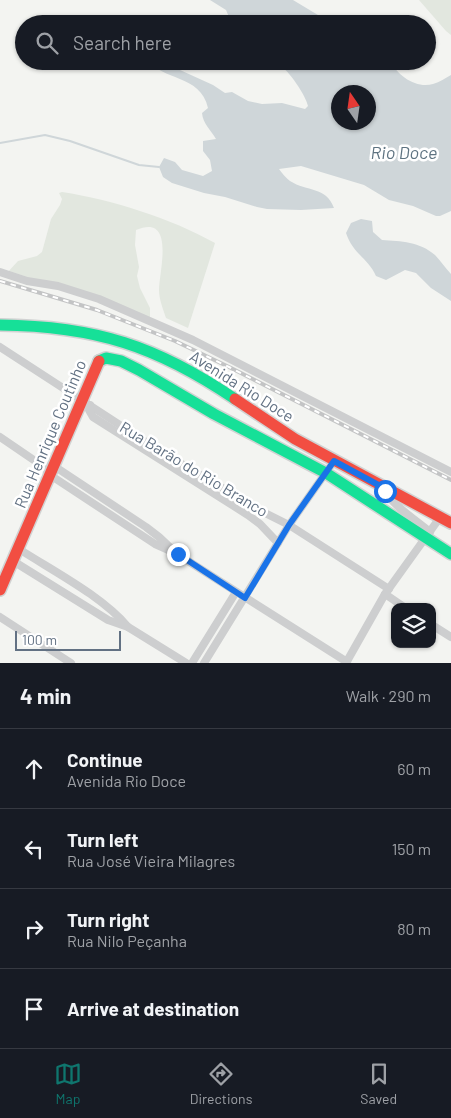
<!DOCTYPE html>
<meta charset="utf-8">
<style>
:root{--surface:#171b24;--page:#242831;--text:#f1f3f6;--muted:#9ea1a6;--line:#363941;--accent:#0f766e}
body{margin:0;font-family:Barlow,sans-serif;background:var(--page);color:var(--text)}
.controls{position:absolute;right:15px;bottom:15px;display:grid;overflow:hidden;border-radius:10px;box-shadow:0 1px 4px #0004}
.controls button{width:45px;height:45px;display:grid;place-items:center;padding:0;border:0;border-bottom:1px solid var(--line);background:var(--surface);color:var(--text);font:25px sans-serif}
.compass{position:absolute;left:331px;top:85px;width:45px;height:45px;border-radius:50%;background:var(--surface);box-shadow:0 1px 4px #0004;rotate:347deg}
.scale{position:absolute;left:15px;bottom:12px;width:106px;box-sizing:border-box;padding-left:5px;border:2px solid #627183;border-top:0;font-size:14px;line-height:18px;white-space:nowrap;color:#627183;-webkit-text-stroke:4px #fff;paint-order:stroke}
.stop{position:absolute;width:15px;height:15px;margin:-11px;border:4px solid #1a73e8;border-radius:50%;background:#fff}
.stop.end{background:#1a73e8;border-color:#fff;box-shadow:0 1px 5px #0008}
.list{margin:0;padding:0;list-style:none}
h2{display:flex;justify-content:space-between;align-items:center;height:65px;margin:0;padding:0 20px;font-size:21px}
h2 small{font-size:16px;font-weight:400;color:var(--muted)}
.list li{display:grid;grid-template-columns:32px 1fr auto;gap:15px;align-items:center;box-sizing:border-box;height:80px;padding:0 20px;border-top:1px solid var(--line)}
.list b{display:block;font-size:19px;white-space:nowrap}
.list p{margin:0;font-size:16px;white-space:nowrap;color:var(--muted)}
.list em{font-size:16px;font-style:normal;color:var(--muted)}
.icon{flex:none;width:28px;height:28px;fill:none;stroke:currentColor;stroke-width:2;stroke-linecap:round;stroke-linejoin:round}
.map{position:relative;flex:none;width:451px;height:663px;overflow:hidden}
.search{position:absolute;background:var(--surface);box-shadow:0 1px 4px #0004;left:15px;right:15px;top:15px;height:55px;display:flex;align-items:center;gap:12px;box-sizing:border-box;padding:0 18px;border-radius:28px;color:var(--muted);font-size:19px}
.sheet{height:385px;background:var(--surface)}
nav{display:flex;justify-content:space-around;align-items:center;box-sizing:border-box;height:70px;border-top:1px solid var(--line);background:var(--surface);font-size:14px;color:var(--muted)}
nav a{display:grid;justify-items:center;gap:2px}
nav .on{color:var(--accent)}
.map>svg:first-child{display:block}
.green{fill:#e2e7df}
.water{fill:#cfd6d9;fill-rule:evenodd}
.lines{fill:none;stroke-linecap:round;stroke-linejoin:round}
.stream{stroke:#cfd6d9;stroke-width:2}
.fast-casing{stroke:#d1d2d2;stroke-width:14}
.jam-casing{stroke:#d1d2d2;stroke-width:14}
.street{stroke:#cdcecf;stroke-width:8}
.fast{stroke:#16e098;stroke-width:11}
.jam{stroke:#f24e42;stroke-width:11}
.rail-casing{stroke:#c3c4c5;stroke-width:4}
.rail{stroke:#fff;stroke-width:2;stroke-dasharray:5.5;stroke-linecap:butt}
.route{stroke:#1a73e8;stroke-width:6}
.labels{text-anchor:middle;stroke-width:5;stroke-linejoin:round;paint-order:stroke}
.street-label{font-size:16px;fill:#627183;stroke:#fff}
.water-label{font-size:18px;font-style:italic;fill:#5e7381;stroke:#fff}
</style>
<div class="map">
<svg width="451" height="663" viewBox="0 0 451 663">
<rect width="100%" height="100%" fill="#f3f4f1"/>
<!-- green -->
<g class="green">
<path d="M419,0H451V35L446,31Z"/>
<path d="M62,192C113,200 170,218 215,243L188,328L166,318C163,309 159,299 159,290C159,272 176,213 136,230L135,245L139,267L137,276L140,288L150,308V320L95,300L7,273L18,261L37,256L42,252L51,219L60,205L62,199L59,193Z"/>
</g>
<!-- water -->
<g class="water">
<path d="M210,0H293L333,24H232L226,10Z"/>
<path d="M151,61L171,63L180,70L213,85L225,93L232,92L248,101L262,104L282,103L305,109L308,106C306,96 289,70 279,65C275,63 272,64 268,61H391C397,76 417,89 433,84C440,82 445,78 451,75V211L440,216H436L413,206L389,200L364,185L301,166L279,169C282,173 286,178 290,181C307,192 326,186 334,208L301,210L267,209L257,207L225,197L204,193L172,183L163,177L159,167L164,158L175,162L182,170L203,176L212,171L210,160L203,151V141L216,139C211,130 203,124 202,113L208,108C201,74 159,80 151,61ZM368,92V122H338V92Z"/>
<path d="M361,219L372,221L373,232L382,240C401,241 420,242 435,255C441,261 445,268 451,274V301L431,288L416,273L405,270L386,280L376,276C368,258 353,254 346,233L351,223Z"/>
</g>
<g class="lines">
<!-- stream -->
<path class="stream" d="M0,143L45,135L70,141L139,165L159,167"/>
<!-- fast casing -->
<g class="fast-casing">
<g id="fast">
<path d="M0,325C95,326 157,346 235,399"/>
<path d="M99,361L106,358L121,361L139,370L214,414L326,473L451,554"/>
</g>
</g>
<!-- jam casing -->
<g class="jam-casing">
<g id="jam">
<path d="M235,399L295,439L451,523"/>
<path d="M0,590L99,361"/>
</g>
</g>
<!-- street -->
<g class="street">
<path d="M0,272L27,281L58,286L99,299L193,340L451,472"/>
<path d="M0,347L163,453L263,512L289,525L389,589"/>
<path d="M90,405L89,410L93,417L248,515L260,524L278,543"/>
<path d="M0,437L44,467L50,475L155,544L173,552"/>
<path d="M44,467L54,466L146,527L159,537L177,554L347,662"/>
<path d="M384,488C390,504 416,520 430,532"/>
<path d="M19,549C53,571 102,596 128,627"/>
<path d="M13,561L108,620L128,627L186,663"/>
<path d="M385,594L404,607"/>
<path d="M0,617L71,663"/>
<path d="M432,625L451,637"/>
<path d="M192,663L236,592"/>
<path d="M204,663L289,525L334,461"/>
<path d="M346,663L385,594L441,516"/>
</g>
<!-- fast -->
<use href="#fast" class="fast"/>
<!-- jam -->
<use href="#jam" class="jam"/>
<!-- rail casing -->
<g class="rail-casing">
<path id="rail" d="M0,281L97,310L175,341L231,368L451,480"/>
</g>
<!-- rail -->
<use href="#rail" class="rail"/>
</g>
<g class="lines">
<!-- route -->
<path class="route" d="M178,554L245,598L289,525L334,461L384,488L385,491"/>
</g>
<g class="labels">
<!-- street labels -->
<g class="street-label">
<text transform="translate(242 386) rotate(32)" y="6">Avenida Rio Doce</text>
<text transform="translate(50 434) rotate(-67)" y="6">Rua Henrique Coutinho</text>
<text transform="translate(194 469) rotate(31)" y="6">Rua Barão do Rio Branco</text>
</g>
<!-- water labels -->
<g class="water-label">
<text x="404" y="159">Rio Doce</text>
</g>
</g>
</svg>
<div class="controls">
<button><svg class="icon" aria-label="layers" viewBox="0 0 24 24"><path d="M12 4l9 5-9 5-9-5zM3 14l9 5 9-5"/></svg></button>
</div>
<svg class="compass" viewBox="-18 -18 36 36"><path d="M0-13l5 13h-10z" fill="#e53935"/><path d="M0 13l5-13h-10z" fill="#9ea1a6"/></svg>
<div class="scale">100 m</div>
<div class="stop" style="left:385px;top:491px"></div>
<div class="stop end" style="left:178px;top:554px"></div>
<div class="search"><svg class="icon" aria-label="search" viewBox="0 0 24 24"><circle cx="10" cy="10" r="6"/><path d="M15 15l6 6"/></svg>Search here</div>
</div>
<section class="sheet">
<h2>4 min<small>Walk · 290 m</small></h2>
<ul class="list">
<li><svg class="icon" aria-label="ahead" viewBox="0 0 24 24"><path d="M12 20V5M6 11l6-6 6 6"/></svg><div><b>Continue</b><p>Avenida Rio Doce</p></div><em>60 m</em></li>
<li><svg class="icon" aria-label="left" viewBox="0 0 24 24"><path d="M17 20v-9H6M10 6l-5 5 5 5"/></svg><div><b>Turn left</b><p>Rua José Vieira Milagres</p></div><em>150 m</em></li>
<li><svg class="icon" aria-label="right" viewBox="0 0 24 24"><path d="M7 20v-9h11M14 6l5 5-5 5"/></svg><div><b>Turn right</b><p>Rua Nilo Peçanha</p></div><em>80 m</em></li>
<li><svg class="icon" aria-label="arrive" viewBox="0 0 24 24"><path d="M6 21V4h12l-3 4 3 4H6"/></svg><div><b>Arrive at destination</b></div></li>
</ul>
</section>
<nav>
<a class="on"><svg class="icon" aria-label="map" viewBox="0 0 24 24"><path d="M3 6l6-2 6 2 6-2v14l-6 2-6-2-6 2zM9 4v14M15 6v14"/></svg>Map</a>
<a><svg class="icon" aria-label="directions" viewBox="0 0 24 24"><path d="M12 3l9 9-9 9-9-9zM9 14v-3h6M13 9l2 2-2 2"/></svg>Directions</a>
<a><svg class="icon" aria-label="saved" viewBox="0 0 24 24"><path d="M7 4h10v16l-5-4-5 4z"/></svg>Saved</a>
</nav>
